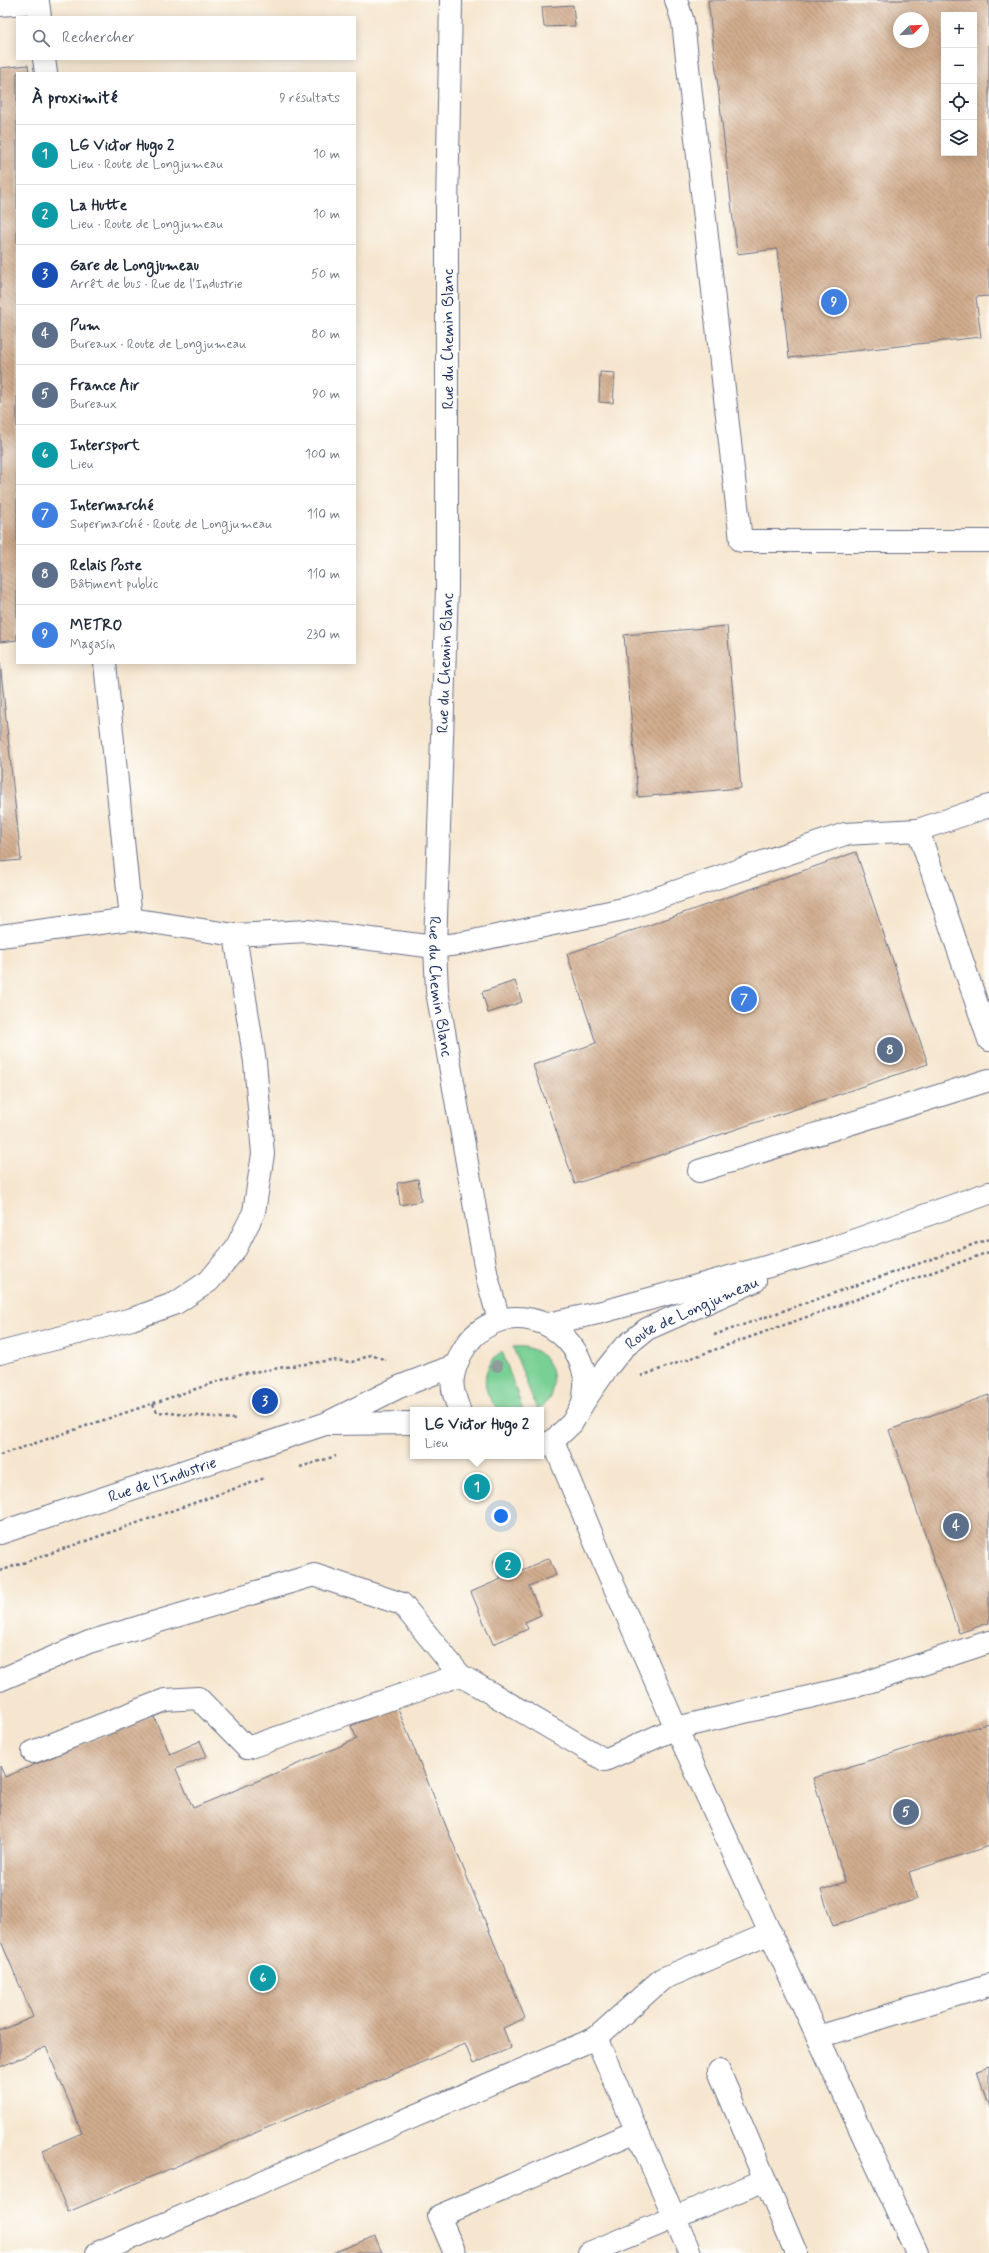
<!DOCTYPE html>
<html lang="fr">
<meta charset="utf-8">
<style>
:root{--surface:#fff;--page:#f6f6f7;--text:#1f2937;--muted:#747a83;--line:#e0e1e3;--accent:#d1495b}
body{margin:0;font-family:Mynerve,sans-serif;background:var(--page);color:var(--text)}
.controls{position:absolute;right:12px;top:12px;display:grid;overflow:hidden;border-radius:0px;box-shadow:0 2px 10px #0003}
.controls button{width:36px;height:36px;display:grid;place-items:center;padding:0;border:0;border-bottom:1px solid var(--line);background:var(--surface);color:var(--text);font:20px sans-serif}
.compass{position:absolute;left:893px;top:12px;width:36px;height:36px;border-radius:50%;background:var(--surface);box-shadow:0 2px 10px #0003;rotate:66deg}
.you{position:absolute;left:501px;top:1516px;width:14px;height:14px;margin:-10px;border:3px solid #fff;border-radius:50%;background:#1a73e8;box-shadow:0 0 0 6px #1a73e833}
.badge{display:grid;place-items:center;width:26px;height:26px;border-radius:50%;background:var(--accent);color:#fff;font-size:13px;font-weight:700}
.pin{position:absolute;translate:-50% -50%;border:2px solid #fff;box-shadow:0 1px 4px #0006}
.popup{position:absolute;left:410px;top:1407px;width:134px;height:52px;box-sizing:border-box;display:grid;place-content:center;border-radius:0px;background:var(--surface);filter:drop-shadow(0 1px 3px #0005);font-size:13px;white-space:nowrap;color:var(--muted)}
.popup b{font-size:15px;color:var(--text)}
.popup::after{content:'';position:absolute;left:50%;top:100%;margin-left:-8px;border:8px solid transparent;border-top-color:var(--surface)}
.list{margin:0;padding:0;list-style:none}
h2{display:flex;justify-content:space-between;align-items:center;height:52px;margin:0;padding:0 16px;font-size:17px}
h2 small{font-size:13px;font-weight:400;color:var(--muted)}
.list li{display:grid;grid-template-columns:26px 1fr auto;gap:12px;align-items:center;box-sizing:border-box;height:60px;padding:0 16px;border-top:1px solid var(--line)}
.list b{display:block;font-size:15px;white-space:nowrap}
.list p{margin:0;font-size:13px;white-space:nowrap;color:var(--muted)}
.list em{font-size:13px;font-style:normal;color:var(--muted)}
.icon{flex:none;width:22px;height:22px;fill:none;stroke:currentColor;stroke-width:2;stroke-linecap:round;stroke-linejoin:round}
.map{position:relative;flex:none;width:989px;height:2253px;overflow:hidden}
.search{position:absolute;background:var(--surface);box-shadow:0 2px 10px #0003;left:16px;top:16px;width:340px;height:44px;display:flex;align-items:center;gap:10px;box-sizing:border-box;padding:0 14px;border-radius:0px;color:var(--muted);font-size:15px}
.panel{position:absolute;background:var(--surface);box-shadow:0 2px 10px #0003;left:16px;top:72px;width:340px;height:592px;border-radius:0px}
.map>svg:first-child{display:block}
.green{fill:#79d095;stroke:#4a807a}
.building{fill:url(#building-back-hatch);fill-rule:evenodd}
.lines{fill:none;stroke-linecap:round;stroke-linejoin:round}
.minor-casing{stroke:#686f86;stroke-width:24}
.path{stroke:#686f86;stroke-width:2.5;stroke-dasharray:3 3;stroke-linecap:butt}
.minor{stroke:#fff;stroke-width:22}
.tree{fill:#8d9c9a}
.labels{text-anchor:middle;stroke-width:3;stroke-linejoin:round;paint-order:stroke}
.street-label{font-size:16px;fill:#1b2f5e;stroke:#fdfcf7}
</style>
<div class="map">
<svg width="989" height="2253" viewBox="0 0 989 2253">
<defs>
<pattern id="building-back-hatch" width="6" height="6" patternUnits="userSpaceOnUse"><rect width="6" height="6" fill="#d1ac8d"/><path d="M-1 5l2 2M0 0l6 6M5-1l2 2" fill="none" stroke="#a98c76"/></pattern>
</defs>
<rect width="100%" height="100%" fill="#fdfcf7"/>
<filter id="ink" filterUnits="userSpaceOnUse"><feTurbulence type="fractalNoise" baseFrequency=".025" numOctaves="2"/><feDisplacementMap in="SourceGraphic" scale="8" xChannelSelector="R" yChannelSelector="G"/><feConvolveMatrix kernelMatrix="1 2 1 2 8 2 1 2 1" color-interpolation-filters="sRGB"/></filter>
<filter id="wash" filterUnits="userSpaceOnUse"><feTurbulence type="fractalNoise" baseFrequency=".012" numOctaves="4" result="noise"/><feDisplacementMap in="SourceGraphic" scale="16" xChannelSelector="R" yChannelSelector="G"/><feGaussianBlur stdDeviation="0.9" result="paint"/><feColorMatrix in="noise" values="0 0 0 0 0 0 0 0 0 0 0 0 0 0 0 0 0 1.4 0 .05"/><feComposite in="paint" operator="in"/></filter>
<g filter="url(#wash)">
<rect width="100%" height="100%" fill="#f6e6cf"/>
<!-- green -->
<g class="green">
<path d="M513,1347C517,1347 524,1346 528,1348C551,1353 558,1380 549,1399C546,1403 541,1407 537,1410Z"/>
<path d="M502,1351L523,1410C516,1410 507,1412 501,1409C496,1407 492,1403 490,1398C480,1380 487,1363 502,1351Z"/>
</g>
<g id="blocks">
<!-- building -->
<g class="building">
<path d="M708,0H989V296L976,297L981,337L789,358L777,249L737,254ZM944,15H974V153H944ZM899,18H923V42H899Z"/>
<path d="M573,5L575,26L544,27L542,7Z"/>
<path d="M28,65L29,73H17V640L0,642V68Z"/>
<path d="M600,372L615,373L613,403L599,402Z"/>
<path d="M727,626L741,788L638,797L624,635Z"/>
<path d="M0,662L21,860L0,862Z"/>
<path d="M856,852L928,1064L575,1184L533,1065L596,1043L567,954Z"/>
<path d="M515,981L522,1002L488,1013L482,992Z"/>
<path d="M418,1179L421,1201L400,1205L397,1183Z"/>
<path d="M989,1395V1623L959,1633L889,1430Z"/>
<path d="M471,1476L490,1487L483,1499L464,1488Z"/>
<path d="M515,1553L522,1570L549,1558L556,1575L529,1586L541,1615L525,1622L528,1629L493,1644L471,1592L501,1579L494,1561Z"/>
<path d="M397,1707L525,2018L503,2028L511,2048L473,2064L465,2044L68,2212L42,2150L82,2133L46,2047L0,2067V2031L33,2017L0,1939V1766L5,1777L153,1715L170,1754L200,1741L207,1756L176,1769L193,1808L357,1739L351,1726Z"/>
<path d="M989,1723V1846L909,1872L917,1899L833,1926L821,1890L845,1882L813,1778Z"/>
<path d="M989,2066V2108L977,2070Z"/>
<path d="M375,2236L382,2253H333Z"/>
</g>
</g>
</g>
<g filter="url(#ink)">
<use href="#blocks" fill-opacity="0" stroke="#686f86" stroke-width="1"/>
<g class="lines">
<!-- minor casing -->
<g class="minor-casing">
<g id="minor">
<path id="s1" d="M451,0L447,208V588L435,947L437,991L487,1277L499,1320"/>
<path d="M676,0L683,22L741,541H989"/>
<path d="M0,5L38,2L40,17"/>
<path d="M44,59L46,73"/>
<path d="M105,663L131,919"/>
<path d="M918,830L989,1040"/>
<path d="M0,936L131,919L235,935"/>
<path d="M699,1171L989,1080"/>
<path d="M548,1324L602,1312L824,1251L989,1193"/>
<path d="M0,1353L132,1319L176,1303L209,1281L236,1248L254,1212L263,1154L255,1062L235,935L307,931L435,947L464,943L628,908L845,834L918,830L989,806"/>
<path d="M459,1410C457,1403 454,1396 453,1389C451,1378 456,1364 461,1354C492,1294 575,1314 585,1378C586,1386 584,1395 583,1403"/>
<path d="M330,1424L413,1423"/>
<path d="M553,1441L600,1554L676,1728L917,2253"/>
<path id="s2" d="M541,1446L553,1441L572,1423L583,1403L607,1368L623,1348L647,1329L755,1281"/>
<path id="s3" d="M0,1533L325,1424L399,1387L456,1365"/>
<path d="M0,1680L89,1642L314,1575L402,1604L460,1675"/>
<path d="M33,1752L165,1700L198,1698L247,1748L460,1675L605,1760L676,1728L856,1686L989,1642"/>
<path d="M818,2037L989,1985"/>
<path d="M596,2038L690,2253"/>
<path d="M719,2071L796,2253"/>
<path d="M97,2253L596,2038L662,1979L771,1933"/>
<path d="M455,2253L439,2216L637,2131"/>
<path d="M589,2253L765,2180"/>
</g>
</g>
<!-- path -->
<g class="path">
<path d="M714,1335L989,1239"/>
<path d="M641,1376L989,1252"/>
<path d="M153,1404L157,1412L235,1419"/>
<path d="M0,1455L240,1374L331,1360L352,1362L371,1355L386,1360"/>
<path d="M300,1467L336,1456"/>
<path d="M0,1571L265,1478"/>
</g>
<!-- minor -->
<use href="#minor" class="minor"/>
</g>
<!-- trees -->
<circle class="tree" cx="497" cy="1366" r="6"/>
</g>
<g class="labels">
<!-- street labels -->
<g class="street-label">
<text transform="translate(447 339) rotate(-90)" y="6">Rue du Chemin Blanc</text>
<text transform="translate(444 663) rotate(-88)" y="6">Rue du Chemin Blanc</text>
<text dy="6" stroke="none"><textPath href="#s1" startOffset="987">Rue du Chemin Blanc</textPath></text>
<text dy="6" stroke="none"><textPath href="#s2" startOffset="208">Route de Longjumeau</textPath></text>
<text dy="6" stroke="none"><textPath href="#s3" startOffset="171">Rue de l'Industrie</textPath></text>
</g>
</g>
</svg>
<div class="controls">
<button>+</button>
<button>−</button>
<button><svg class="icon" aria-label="locate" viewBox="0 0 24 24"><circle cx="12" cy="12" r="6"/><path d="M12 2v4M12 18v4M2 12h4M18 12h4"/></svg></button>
<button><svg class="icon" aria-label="layers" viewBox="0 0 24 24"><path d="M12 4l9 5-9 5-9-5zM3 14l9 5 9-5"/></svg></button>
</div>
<svg class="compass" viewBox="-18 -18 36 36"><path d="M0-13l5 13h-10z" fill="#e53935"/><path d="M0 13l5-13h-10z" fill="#747a83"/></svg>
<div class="you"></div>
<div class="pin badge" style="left:477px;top:1487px;background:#0f9aa8">1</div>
<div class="popup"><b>LG Victor Hugo 2</b>Lieu</div>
<div class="pin badge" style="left:508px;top:1565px;background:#0f9aa8">2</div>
<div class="pin badge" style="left:265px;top:1401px;background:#1a4fb4">3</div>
<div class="pin badge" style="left:956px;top:1526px;background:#5c6f8a">4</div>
<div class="pin badge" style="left:906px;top:1812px;background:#5c6f8a">5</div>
<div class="pin badge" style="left:263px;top:1978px;background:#0f9aa8">6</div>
<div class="pin badge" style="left:744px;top:999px;background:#3f7fe0">7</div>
<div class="pin badge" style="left:890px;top:1050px;background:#5c6f8a">8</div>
<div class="pin badge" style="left:834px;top:302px;background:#3f7fe0">9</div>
<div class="search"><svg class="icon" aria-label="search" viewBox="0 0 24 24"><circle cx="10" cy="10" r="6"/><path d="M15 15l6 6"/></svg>Rechercher</div>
<section class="panel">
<h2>À proximité<small>9 résultats</small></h2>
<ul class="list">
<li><span class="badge" style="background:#0f9aa8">1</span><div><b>LG Victor Hugo 2</b><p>Lieu · Route de Longjumeau</p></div><em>10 m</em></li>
<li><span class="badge" style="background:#0f9aa8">2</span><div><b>La Hutte</b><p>Lieu · Route de Longjumeau</p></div><em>10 m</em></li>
<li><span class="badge" style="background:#1a4fb4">3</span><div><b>Gare de Longjumeau</b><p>Arrêt de bus · Rue de l'Industrie</p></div><em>50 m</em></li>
<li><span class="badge" style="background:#5c6f8a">4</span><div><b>Pum</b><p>Bureaux · Route de Longjumeau</p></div><em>80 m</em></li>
<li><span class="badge" style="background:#5c6f8a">5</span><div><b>France Air</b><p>Bureaux</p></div><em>90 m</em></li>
<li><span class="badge" style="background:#0f9aa8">6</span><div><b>Intersport</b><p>Lieu</p></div><em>100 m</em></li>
<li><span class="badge" style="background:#3f7fe0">7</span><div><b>Intermarché</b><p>Supermarché · Route de Longjumeau</p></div><em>110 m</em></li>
<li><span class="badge" style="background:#5c6f8a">8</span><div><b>Relais Poste</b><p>Bâtiment public</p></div><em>110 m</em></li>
<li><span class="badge" style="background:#3f7fe0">9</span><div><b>METRO</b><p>Magasin</p></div><em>230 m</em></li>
</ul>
</section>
</div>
